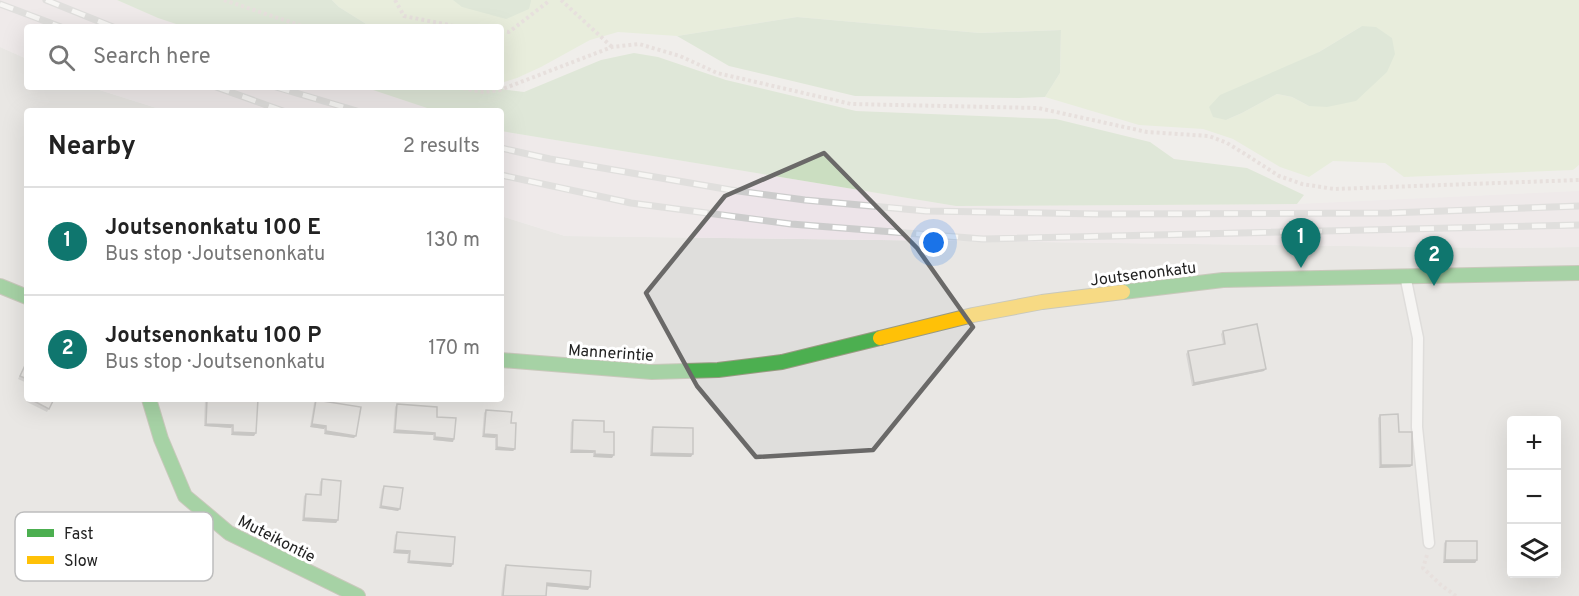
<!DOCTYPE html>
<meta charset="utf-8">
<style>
:root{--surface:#fff;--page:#f2f2f2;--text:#222;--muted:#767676;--line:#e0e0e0;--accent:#0f766e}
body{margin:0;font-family:Overpass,sans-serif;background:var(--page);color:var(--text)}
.controls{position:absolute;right:18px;bottom:18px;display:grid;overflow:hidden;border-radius:6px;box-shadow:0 6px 24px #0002}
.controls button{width:54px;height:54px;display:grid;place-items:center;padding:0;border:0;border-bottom:2px solid var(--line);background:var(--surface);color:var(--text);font:30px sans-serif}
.you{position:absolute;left:934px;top:243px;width:21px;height:21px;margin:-15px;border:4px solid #fff;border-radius:50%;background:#1a73e8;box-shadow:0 0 0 9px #1a73e833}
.badge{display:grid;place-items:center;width:39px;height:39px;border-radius:50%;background:var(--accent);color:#fff;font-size:20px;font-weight:700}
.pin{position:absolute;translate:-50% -50px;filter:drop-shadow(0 2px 3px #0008)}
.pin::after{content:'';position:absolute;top:32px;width:21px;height:18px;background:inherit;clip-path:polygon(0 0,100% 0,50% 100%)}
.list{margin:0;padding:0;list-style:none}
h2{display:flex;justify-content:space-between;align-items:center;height:78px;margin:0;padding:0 24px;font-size:26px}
h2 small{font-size:20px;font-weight:400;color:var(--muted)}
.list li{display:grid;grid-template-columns:39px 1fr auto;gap:18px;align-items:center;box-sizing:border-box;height:108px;padding:0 24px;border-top:2px solid var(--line)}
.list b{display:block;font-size:22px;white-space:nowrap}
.list p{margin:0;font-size:20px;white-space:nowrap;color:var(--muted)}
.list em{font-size:20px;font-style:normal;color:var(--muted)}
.icon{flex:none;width:33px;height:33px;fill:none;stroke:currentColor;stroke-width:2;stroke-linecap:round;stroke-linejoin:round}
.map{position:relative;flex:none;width:1579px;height:596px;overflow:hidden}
.search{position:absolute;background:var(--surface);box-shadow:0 6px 24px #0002;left:24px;top:24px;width:480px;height:66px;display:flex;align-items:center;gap:15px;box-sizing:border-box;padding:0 21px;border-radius:6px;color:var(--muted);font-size:22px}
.panel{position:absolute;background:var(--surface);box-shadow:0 6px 24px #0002;left:24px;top:108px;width:480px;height:294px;border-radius:6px}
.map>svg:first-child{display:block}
.residential{fill:#dfdedc;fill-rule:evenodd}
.industrial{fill:#ede4e9}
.grass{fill:#ddeccb;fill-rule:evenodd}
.forest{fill:#cbdec1}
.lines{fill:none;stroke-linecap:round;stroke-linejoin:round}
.lane-casing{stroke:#c9c8c7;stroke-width:13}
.fast-casing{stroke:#999a82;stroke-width:16}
.slow-casing{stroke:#999a82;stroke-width:16}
.path{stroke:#dccecd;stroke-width:4;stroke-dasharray:3 3;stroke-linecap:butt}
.lane{stroke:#fdfcfc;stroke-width:10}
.fast{stroke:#4caf50;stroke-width:14}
.slow{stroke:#ffc107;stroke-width:14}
.rail-casing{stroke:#ccc;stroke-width:7}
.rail{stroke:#fff;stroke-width:4.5;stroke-dasharray:14;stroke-linecap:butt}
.wall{fill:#b9b6b5}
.shaded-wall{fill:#969493}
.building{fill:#d7d4d2;stroke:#969493;stroke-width:1.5}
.marked{fill:none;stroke:#6a6968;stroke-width:4.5;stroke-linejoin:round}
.labels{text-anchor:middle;stroke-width:6;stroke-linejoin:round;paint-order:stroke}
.street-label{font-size:16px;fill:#222;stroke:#fff}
.key{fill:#fff;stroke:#bdbdbd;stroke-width:1.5}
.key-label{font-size:16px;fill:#222}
</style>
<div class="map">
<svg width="1579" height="596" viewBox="0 0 1579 596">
<rect width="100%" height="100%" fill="#f0eeeb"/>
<!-- residential -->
<path class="residential" d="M0,47L27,59V87H90L166,111H27V399H501V216L565,236L1503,248L1579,247V596H0ZM1512,420H1556V574H1512Z"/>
<!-- industrial -->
<g class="industrial">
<path d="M0,0H117L158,18L185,27H27V59L0,47Z"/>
<path d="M90,87H364L436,111H166Z"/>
<path d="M501,131L956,206L1297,204L1579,191V247L1503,248L565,236L501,216Z"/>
</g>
<!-- grass -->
<path class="grass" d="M332,0H1579V165L1573,170L1404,177L1385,163L1333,161L1309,177L1280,167L1233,139L1203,129L1139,125L1045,97L1060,73L1061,30L980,33L797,17L677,36L618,32L590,40L541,67L517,78L501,83V27H371L339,7ZM1362,26L1309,106L1292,97L1277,94L1242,113L1226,120L1319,52Z"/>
<!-- forest -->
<g class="forest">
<path d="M117,0H332L339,7L371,27H185L158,18Z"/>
<path d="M453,0H531V1L529,9L506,19L462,7Z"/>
<path d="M797,17L980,33L1061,30L1060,73L1045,97L1019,98L855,96L729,66L677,36Z"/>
<path d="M1362,26L1376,27L1392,38L1395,54L1387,72L1356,101L1327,107L1309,106L1292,97L1277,94L1242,113L1226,120L1213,117L1209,107L1220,95L1319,52Z"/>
<path d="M634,53L658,57L726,80L856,111L1056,119L1150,142L1174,159L1247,168L1304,195L1297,204L956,206L501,131V111H436L364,87H486L524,92L601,60Z"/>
</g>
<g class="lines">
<!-- lane casing -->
<g class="lane-casing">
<path id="lane" d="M1406,280L1418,338L1417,427L1429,543"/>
</g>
<!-- fast casing -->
<g class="fast-casing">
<g id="fast">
<path d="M0,286L27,297"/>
<path d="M1123,292L1223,280L1579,273"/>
<path d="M501,360L652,372L718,370L782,362L880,338"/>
<path d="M149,399L161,439L185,496L229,533L358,596"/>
</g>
</g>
<!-- slow casing -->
<g class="slow-casing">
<path id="slow" d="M880,338L973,315L1042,302L1123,292"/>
</g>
<!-- path -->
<g class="path">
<path d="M224,0L305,27"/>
<path d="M395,0L404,16L459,27"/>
<path d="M561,0L612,47"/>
<path d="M501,31L509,32L549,1"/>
<path d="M457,87L483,92L500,90L612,47L639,44L680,56L717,73L851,104L1038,108L1147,132L1209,136L1227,143L1245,154L1279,176L1302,184L1334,189L1579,180"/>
<path d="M1427,555L1423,568L1441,585L1456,596"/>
</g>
<!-- lane -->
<use href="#lane" class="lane"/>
<!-- fast -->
<use href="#fast" class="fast"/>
<!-- slow -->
<use href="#slow" class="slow"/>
<!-- rail casing -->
<g class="rail-casing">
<g id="rail">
<path d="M46,0L113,27"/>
<path d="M0,4L61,27"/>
<path d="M216,87L283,111"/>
<path d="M276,87L357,111"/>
<path d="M501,148L550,159L731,190L805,200L926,211L1098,214L1389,213L1579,206"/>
<path d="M501,175L631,203L791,224L983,239L1579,225"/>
</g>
</g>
<!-- rail -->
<use href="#rail" class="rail"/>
</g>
<!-- wall -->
<g class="wall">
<path d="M1223,331L1264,371L1192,386L1186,354L1188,351L1223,344L1221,334Z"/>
<path d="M27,360V383L18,379Z"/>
<path d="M29,399H54L47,412L27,402Z"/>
<path d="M205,399H258L254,436L231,435V428L204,426Z"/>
<path d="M316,400L354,438L324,434V429L310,427L314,403Z"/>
<path d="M397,404L437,417L453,442L433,440V435L393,433L395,407Z"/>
<path d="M486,410L511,423L515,449L513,451L495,450V438L482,437L484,413Z"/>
<path d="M1380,415L1399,432L1412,465L1410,467L1379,468L1378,418Z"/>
<path d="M573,420L604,432L612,458L593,457V453H570L571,422Z"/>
<path d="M653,427L691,457L650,456L651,430Z"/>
<path d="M322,479L338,520L336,523L302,521L304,496L306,494L319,495L320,482Z"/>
<path d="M384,486L398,511L379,508L382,489Z"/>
<path d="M397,532L453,564L451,567L407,563L408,554L393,553L395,535Z"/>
<path d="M1446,541L1477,560L1475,563H1443L1444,543Z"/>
<path d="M506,565L588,590L547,586L546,596H501L504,568Z"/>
</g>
<!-- shaded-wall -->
<g class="shaded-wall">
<path d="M1266,369L1264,371L1192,386L1194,383Z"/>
<path d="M206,424L233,425L231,428L204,426Z"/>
<path d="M312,424L326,426L324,429L310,427Z"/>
<path d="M395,430L435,433L433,435L393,433Z"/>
<path d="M326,431L356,436L354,438L324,434Z"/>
<path d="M233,432L256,433L254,436L231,435Z"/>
<path d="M484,434L497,435L495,438L482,437Z"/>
<path d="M435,437L454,439L453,442L433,440Z"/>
<path d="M497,447L515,449L513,451L495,450Z"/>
<path d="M572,450L595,451L593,453H570Z"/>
<path d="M652,453L693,454L691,457L650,456Z"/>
<path d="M595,454L614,455L612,458L593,457Z"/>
<path d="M1381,465H1412L1410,467L1379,468Z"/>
<path d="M381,506L400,509L398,511L379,508Z"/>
<path d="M304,518L338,520L336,523L302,521Z"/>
<path d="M395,550L410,551L408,554L393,553Z"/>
<path d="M1445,560H1477L1475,563H1443Z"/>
<path d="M409,561L453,564L451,567L407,563Z"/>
<path d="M547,583L590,587L588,590L545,586Z"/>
</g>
<!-- building -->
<g class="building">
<path d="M1257,324L1266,369L1194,383L1188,351L1225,344L1223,331Z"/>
<path d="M27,361V379L20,376Z"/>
<path d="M30,399H54L49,409Z"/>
<path d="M207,399H258L256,433L233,432V425L206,424Z"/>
<path d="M316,400L361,407L356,436L326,431V426L312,424Z"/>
<path d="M397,404L437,407V417L456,418L454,439L435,437V433L395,430Z"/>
<path d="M486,410L512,412L511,423H516L515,449L497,447V435L484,434Z"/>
<path d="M1398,414L1399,432H1412V465H1381L1380,415Z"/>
<path d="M573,420L604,421V432H614V455L595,454V451L572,450Z"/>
<path d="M653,427L693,428V454L652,453Z"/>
<path d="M322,479L341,481L338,520L304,518L306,494L321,495Z"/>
<path d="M384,486L403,488L400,509L381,506Z"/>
<path d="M397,532L455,537L453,564L409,561L410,551L395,550Z"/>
<path d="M1446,541H1477V560H1445Z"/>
<path d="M506,565L591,571L590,587L547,583L546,596H503Z"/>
</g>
<!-- marked area -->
<path d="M0 0H1579V596H0ZM824,153L917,248L973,327L873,450L756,457L697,386L646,293L725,196Z" fill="#f0eeeb" fill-opacity=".55" fill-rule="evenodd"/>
<path class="marked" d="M824,153L917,248L973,327L873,450L756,457L697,386L646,293L725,196Z"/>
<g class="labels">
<!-- street labels -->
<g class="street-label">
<text transform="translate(1143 273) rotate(-7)" y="6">Joutsenonkatu</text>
<text transform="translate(611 352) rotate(4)" y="6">Mannerintie</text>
<text transform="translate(277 538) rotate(27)" y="6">Muteikontie</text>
</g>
</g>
<!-- legend -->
<rect x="15" y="512" width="198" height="69" rx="9" class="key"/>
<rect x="27" y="529" width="27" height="8" fill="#4caf50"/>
<rect x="27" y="556" width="27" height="8" fill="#ffc107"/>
<g class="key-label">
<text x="64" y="539">Fast</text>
<text x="64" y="566">Slow</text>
</g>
</svg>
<div class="controls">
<button>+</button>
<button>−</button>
<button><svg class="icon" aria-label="layers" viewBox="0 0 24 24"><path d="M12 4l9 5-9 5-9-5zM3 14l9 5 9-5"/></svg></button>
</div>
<div class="you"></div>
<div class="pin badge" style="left:1301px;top:268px">1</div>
<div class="pin badge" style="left:1434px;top:286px">2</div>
<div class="search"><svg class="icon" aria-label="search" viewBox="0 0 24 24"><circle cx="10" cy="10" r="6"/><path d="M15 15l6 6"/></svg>Search here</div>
<section class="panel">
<h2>Nearby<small>2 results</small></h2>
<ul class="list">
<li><span class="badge">1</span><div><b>Joutsenonkatu 100 E</b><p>Bus stop · Joutsenonkatu</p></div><em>130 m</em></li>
<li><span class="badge">2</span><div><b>Joutsenonkatu 100 P</b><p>Bus stop · Joutsenonkatu</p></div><em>170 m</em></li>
</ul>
</section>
</div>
